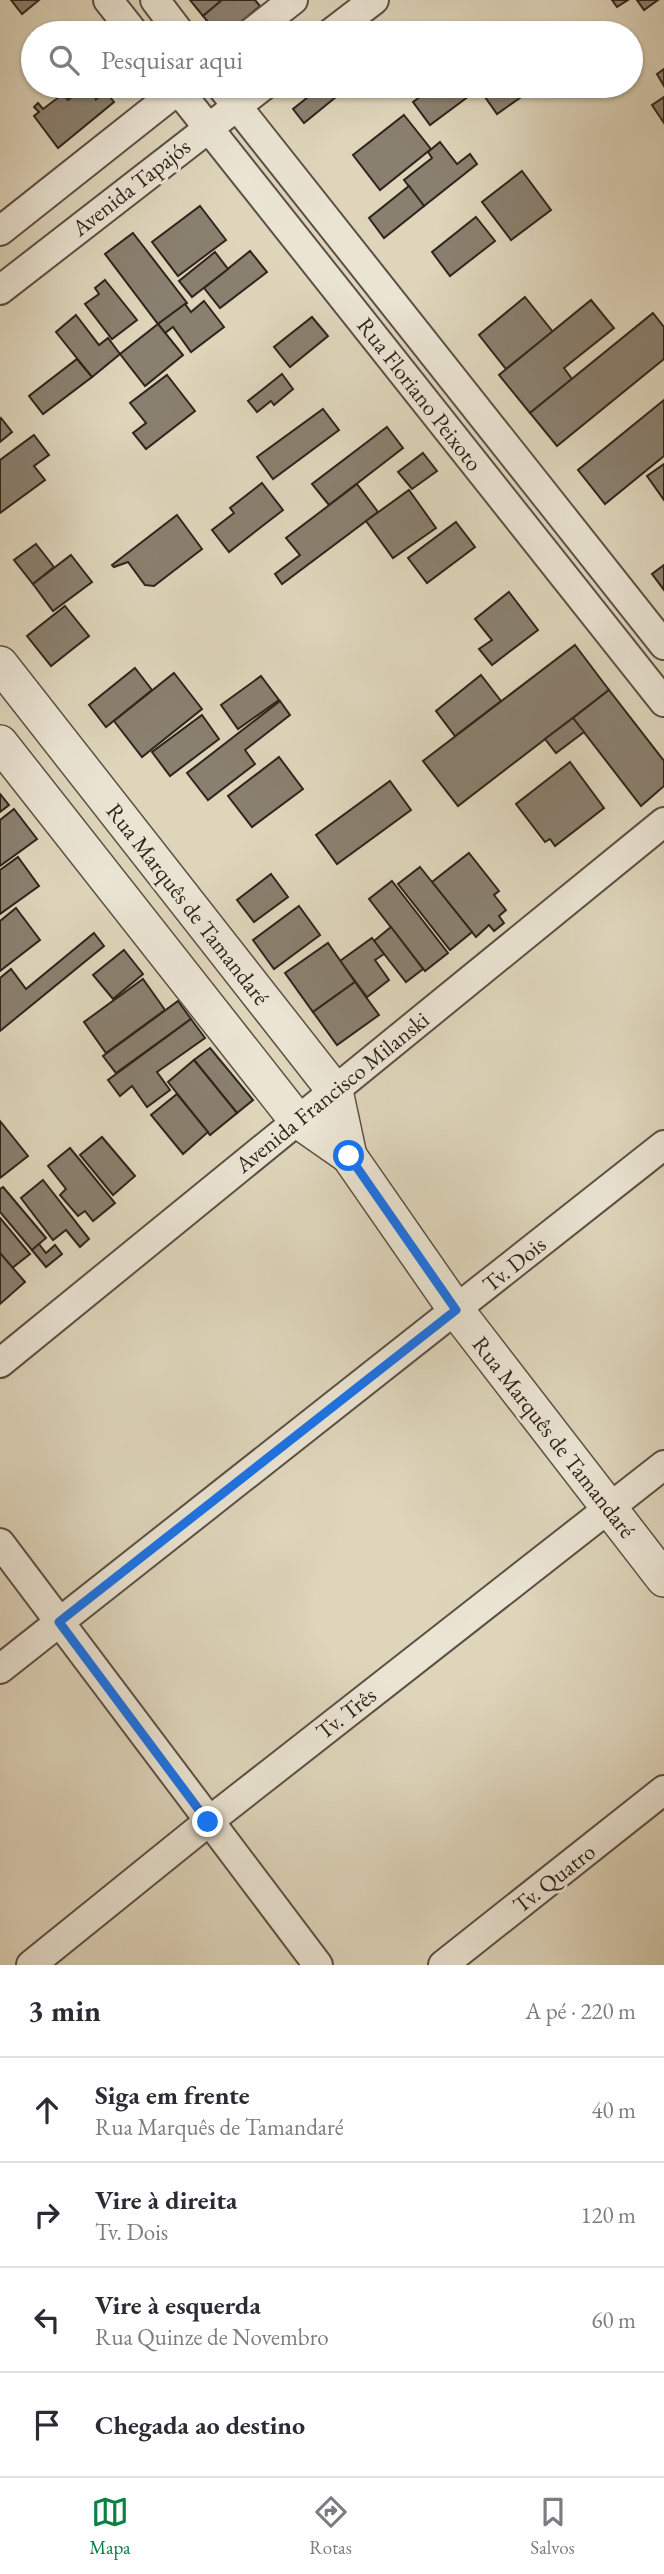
<!DOCTYPE html>
<html lang="pt">
<meta charset="utf-8">
<style>
:root{--surface:#fff;--page:#f7f7f7;--text:#2b2b33;--muted:#7c7c81;--line:#e1e1e2;--accent:#0b8043}
body{margin:0;font-family:"EB Garamond",serif;background:var(--page);color:var(--text)}
.stop{position:absolute;width:21px;height:21px;margin:-16px;border:5px solid #1a73e8;border-radius:50%;background:#fff}
.stop.end{background:#1a73e8;border-color:#fff;box-shadow:0 2px 7px #0008}
.list{margin:0;padding:0;list-style:none}
h2{display:flex;justify-content:space-between;align-items:center;height:91px;margin:0;padding:0 28px;font-size:30px}
h2 small{font-size:23px;font-weight:400;color:var(--muted)}
.list li{display:grid;grid-template-columns:46px 1fr auto;gap:21px;align-items:center;box-sizing:border-box;height:105px;padding:0 28px;border-top:2px solid var(--line)}
.list b{display:block;font-size:26px;white-space:nowrap}
.list p{margin:0;font-size:23px;white-space:nowrap;color:var(--muted)}
.list em{font-size:23px;font-style:normal;color:var(--muted)}
.icon{flex:none;width:38px;height:38px;fill:none;stroke:currentColor;stroke-width:2;stroke-linecap:round;stroke-linejoin:round}
.map{position:relative;flex:none;width:664px;height:1965px;overflow:hidden}
.search{position:absolute;background:var(--surface);box-shadow:0 2px 5px #0004;left:21px;right:21px;top:21px;height:77px;display:flex;align-items:center;gap:18px;box-sizing:border-box;padding:0 24px;border-radius:38px;color:var(--muted);font-size:26px}
.sheet{height:511px;background:var(--surface)}
nav{display:flex;justify-content:space-around;align-items:center;box-sizing:border-box;height:98px;border-top:2px solid var(--line);background:var(--surface);font-size:19px;color:var(--muted)}
nav a{display:grid;justify-items:center;gap:4px}
nav .on{color:var(--accent)}
.map>svg:first-child{display:block}
.building{fill:#8a806f;stroke:#30241c;stroke-width:2}
.lines{fill:none;stroke-linecap:round;stroke-linejoin:round}
.minor-casing{stroke:#5c5044;stroke-width:32}
.tertiary-casing{stroke:#5c5044;stroke-width:38}
.minor{stroke:#eae4d3;stroke-width:28}
.tertiary{stroke:#eae4d3;stroke-width:35}
.route{stroke:#1a73e8;stroke-width:9}
.labels{text-anchor:middle;stroke-width:6;stroke-linejoin:round;paint-order:stroke}
.street-label{font-size:23px;fill:#30241c;stroke:#eae4d3}
</style>
<div class="map">
<svg width="664" height="1965" viewBox="0 0 664 1965">
<rect width="100%" height="100%" fill="#ded5bb"/>
<filter id="stains"><feTurbulence type="fractalNoise" baseFrequency=".00286" numOctaves="4"/><feColorMatrix values="0 0 0 0 .2 0 0 0 0 .09 0 0 0 0 .02 0 0 0 .5 -.17"/></filter>
<radialGradient id="worn" r=".72"><stop offset=".6" stop-color="#630" stop-opacity="0"/><stop offset="1" stop-color="#630" stop-opacity=".3"/></radialGradient>
<!-- building -->
<g class="building">
<path d="M11,0H39L22,14Z"/>
<path d="M190,0H222L203,16Z"/>
<path d="M222,0H255L260,6L228,33L216,32L203,16Z"/>
<path d="M612,0H628L617,7Z"/>
<path d="M637,0H658L644,10Z"/>
<path d="M664,69V86L657,74Z"/>
<path d="M57,86H81L83,89L68,100Z"/>
<path d="M87,86H92L99,95L95,100L106,92L114,102L58,148L34,116L39,112L34,107L38,103L43,109L63,94L68,100Z"/>
<path d="M322,86H338L342,92L304,123L293,109Z"/>
<path d="M435,86H468L473,93L430,125L413,102Z"/>
<path d="M501,86H522L527,93L497,114L485,97Z"/>
<path d="M664,97V123L652,105Z"/>
<path d="M404,115L431,149L380,190L353,155Z"/>
<path d="M440,142L457,164L470,154L477,164L424,206L404,180L432,158L428,152Z"/>
<path d="M522,171L551,210L511,240L482,202Z"/>
<path d="M409,186L424,206L384,238L369,218Z"/>
<path d="M200,206L226,240L178,276L152,242Z"/>
<path d="M476,217L495,241L450,276L432,252Z"/>
<path d="M133,233L187,303L158,324L105,254Z"/>
<path d="M250,251L267,272L220,308L204,288Z"/>
<path d="M215,252L228,269L192,297L179,281Z"/>
<path d="M105,280L137,320L112,339L85,304L99,294L95,288Z"/>
<path d="M525,297L553,332L506,369L479,335Z"/>
<path d="M591,300L614,328L564,368L572,379L530,413L499,375Z"/>
<path d="M204,301L224,327L191,352L173,327L165,333L158,324L185,304L191,312Z"/>
<path d="M653,313L664,327V359L557,446L530,413Z"/>
<path d="M76,315L99,345L108,338L120,354L92,377L56,332Z"/>
<path d="M312,317L328,336L290,367L274,347Z"/>
<path d="M158,324L183,355L145,386L120,354Z"/>
<path d="M77,359L92,377L43,414L29,396Z"/>
<path d="M282,374L293,389L274,405L271,401L257,412L248,401Z"/>
<path d="M167,375L195,411L146,449L133,433L146,423L130,403Z"/>
<path d="M664,400V456L605,504L578,470Z"/>
<path d="M323,409L339,430L273,479L257,457Z"/>
<path d="M1,418L12,432L0,442V420Z"/>
<path d="M387,427L403,448L329,505L312,484Z"/>
<path d="M34,435L49,455L34,466L45,480L0,513V460Z"/>
<path d="M423,453L437,471L412,489L398,472Z"/>
<path d="M664,464V500L647,476Z"/>
<path d="M262,483L283,510L229,552L212,530L234,513L230,508Z"/>
<path d="M357,484L378,512L282,584L275,574L300,555L286,538Z"/>
<path d="M409,490L436,528L393,558L366,521Z"/>
<path d="M177,515L202,549L154,586L145,585L128,562L114,567L112,565Z"/>
<path d="M456,522L475,547L427,583L408,558Z"/>
<path d="M36,544L54,567L33,584L14,560Z"/>
<path d="M71,555L92,582L53,611L33,584Z"/>
<path d="M664,565V590L652,574Z"/>
<path d="M509,592L538,630L492,665L479,649L492,640L475,619Z"/>
<path d="M65,606L89,636L51,666L27,636Z"/>
<path d="M575,645L609,690L458,806L423,761Z"/>
<path d="M135,668L152,690L106,727L89,705Z"/>
<path d="M174,673L202,709L142,757L114,721Z"/>
<path d="M481,675L501,701L455,736L436,711Z"/>
<path d="M261,676L279,700L238,729L221,705Z"/>
<path d="M609,690L664,761V786L641,806L573,718Z"/>
<path d="M280,701L290,715L245,750L255,764L208,800L187,773Z"/>
<path d="M202,715L219,739L170,776L152,752Z"/>
<path d="M573,718L584,732L556,753L545,739Z"/>
<path d="M279,757L303,789L252,827L228,796Z"/>
<path d="M570,762L604,808L555,846L550,839L545,842L516,804Z"/>
<path d="M390,781L411,810L337,864L316,835Z"/>
<path d="M0,794L9,805L0,812Z"/>
<path d="M14,809L37,839L0,866V820Z"/>
<path d="M469,853L499,891L494,895L506,910L499,916L504,923L494,931L489,925L476,937L432,882Z"/>
<path d="M18,857L39,886L0,914V870Z"/>
<path d="M420,867L472,932L450,950L398,884Z"/>
<path d="M271,874L288,897L254,922L237,900Z"/>
<path d="M392,881L448,953L425,971L369,899Z"/>
<path d="M299,906L320,935L274,969L253,940Z"/>
<path d="M16,908L40,940L0,971V921Z"/>
<path d="M391,927L423,969L406,982L374,941Z"/>
<path d="M94,933L104,946L0,1031V978L11,969L26,989Z"/>
<path d="M372,938L384,954L375,960L389,980L367,997L340,961Z"/>
<path d="M328,943L355,982L313,1012L285,973Z"/>
<path d="M124,950L143,974L113,999L93,975Z"/>
<path d="M143,979L165,1010L106,1053L84,1022Z"/>
<path d="M355,982L379,1015L337,1045L313,1012Z"/>
<path d="M178,1001L191,1019L116,1073L103,1056Z"/>
<path d="M191,1019L205,1038L157,1072L170,1090L147,1107L132,1086L120,1096L108,1080Z"/>
<path d="M210,1048L253,1100L237,1113L194,1060Z"/>
<path d="M194,1060L237,1113L210,1135L168,1082Z"/>
<path d="M177,1094L208,1132L183,1154L151,1115Z"/>
<path d="M0,1121L28,1156L0,1178Z"/>
<path d="M102,1137L135,1176L113,1195L80,1155Z"/>
<path d="M70,1148L115,1203L93,1221L85,1211L78,1216L60,1195L66,1189L48,1166Z"/>
<path d="M43,1180L89,1239L80,1247L66,1230L53,1240L21,1198Z"/>
<path d="M3,1187L46,1238L32,1250L0,1212V1189Z"/>
<path d="M0,1218L30,1254L12,1268L0,1253Z"/>
<path d="M39,1244L46,1253L55,1245L62,1254L46,1267L32,1250Z"/>
<path d="M0,1253L25,1282L0,1304Z"/>
</g>
<g class="lines">
<!-- minor casing -->
<g class="minor-casing">
<g id="minor">
<path d="M108,0L134,33"/>
<path d="M155,0L180,33"/>
<path d="M251,33L293,0"/>
<path d="M331,33L374,0"/>
<path d="M175,86L664,702"/>
<path d="M221,86L664,645"/>
<path d="M0,231L183,86"/>
<path d="M0,290L263,86"/>
<path d="M0,1363L664,822"/>
<path d="M0,1543L318,1965"/>
<path d="M0,1669L664,1145"/>
<path d="M31,1965L208,1822L664,1465"/>
<path d="M443,1965L664,1790"/>
</g>
</g>
<!-- tertiary casing -->
<g class="tertiary-casing">
<g id="tertiary">
<path d="M0,664L335,1091L349,1156"/>
<path d="M0,743L296,1119L349,1156L456,1310L664,1579"/>
</g>
</g>
<!-- minor -->
<use href="#minor" class="minor"/>
<!-- tertiary -->
<use href="#tertiary" class="tertiary"/>
</g>
<g class="lines">
<!-- route -->
<path class="route" d="M208,1822L59,1622L456,1310L349,1156"/>
</g>
<g class="labels">
<!-- street labels -->
<g class="street-label">
<text transform="translate(131 187) rotate(-38)" y="8">Avenida Tapajós</text>
<text transform="translate(420 394) rotate(52)" y="8">Rua Floriano Peixoto</text>
<text transform="translate(188 904) rotate(52)" y="8">Rua Marquês de Tamandaré</text>
<text transform="translate(332 1092) rotate(-39)" y="8">Avenida Francisco Milanski</text>
<text transform="translate(514 1264) rotate(-39)" y="8">Tv. Dois</text>
<text transform="translate(554 1437) rotate(52)" y="8">Rua Marquês de Tamandaré</text>
<text transform="translate(346 1713) rotate(-38)" y="8">Tv. Três</text>
<text transform="translate(554 1878) rotate(-38)" y="8">Tv. Quatro</text>
</g>
</g>
<rect width="100%" height="100%" filter="url(#stains)"/>
<rect width="100%" height="100%" fill="url(#worn)"/>
</svg>
<div class="stop" style="left:349px;top:1156px"></div>
<div class="stop end" style="left:208px;top:1822px"></div>
<div class="search"><svg class="icon" aria-label="search" viewBox="0 0 24 24"><circle cx="10" cy="10" r="6"/><path d="M15 15l6 6"/></svg>Pesquisar aqui</div>
</div>
<section class="sheet">
<h2>3 min<small>A pé · 220 m</small></h2>
<ul class="list">
<li><svg class="icon" aria-label="ahead" viewBox="0 0 24 24"><path d="M12 20V5M6 11l6-6 6 6"/></svg><div><b>Siga em frente</b><p>Rua Marquês de Tamandaré</p></div><em>40 m</em></li>
<li><svg class="icon" aria-label="right" viewBox="0 0 24 24"><path d="M7 20v-9h11M14 6l5 5-5 5"/></svg><div><b>Vire à direita</b><p>Tv. Dois</p></div><em>120 m</em></li>
<li><svg class="icon" aria-label="left" viewBox="0 0 24 24"><path d="M17 20v-9H6M10 6l-5 5 5 5"/></svg><div><b>Vire à esquerda</b><p>Rua Quinze de Novembro</p></div><em>60 m</em></li>
<li><svg class="icon" aria-label="arrive" viewBox="0 0 24 24"><path d="M6 21V4h12l-3 4 3 4H6"/></svg><div><b>Chegada ao destino</b></div></li>
</ul>
</section>
<nav>
<a class="on"><svg class="icon" aria-label="map" viewBox="0 0 24 24"><path d="M3 6l6-2 6 2 6-2v14l-6 2-6-2-6 2zM9 4v14M15 6v14"/></svg>Mapa</a>
<a><svg class="icon" aria-label="directions" viewBox="0 0 24 24"><path d="M12 3l9 9-9 9-9-9zM9 14v-3h6M13 9l2 2-2 2"/></svg>Rotas</a>
<a><svg class="icon" aria-label="saved" viewBox="0 0 24 24"><path d="M7 4h10v16l-5-4-5 4z"/></svg>Salvos</a>
</nav>
